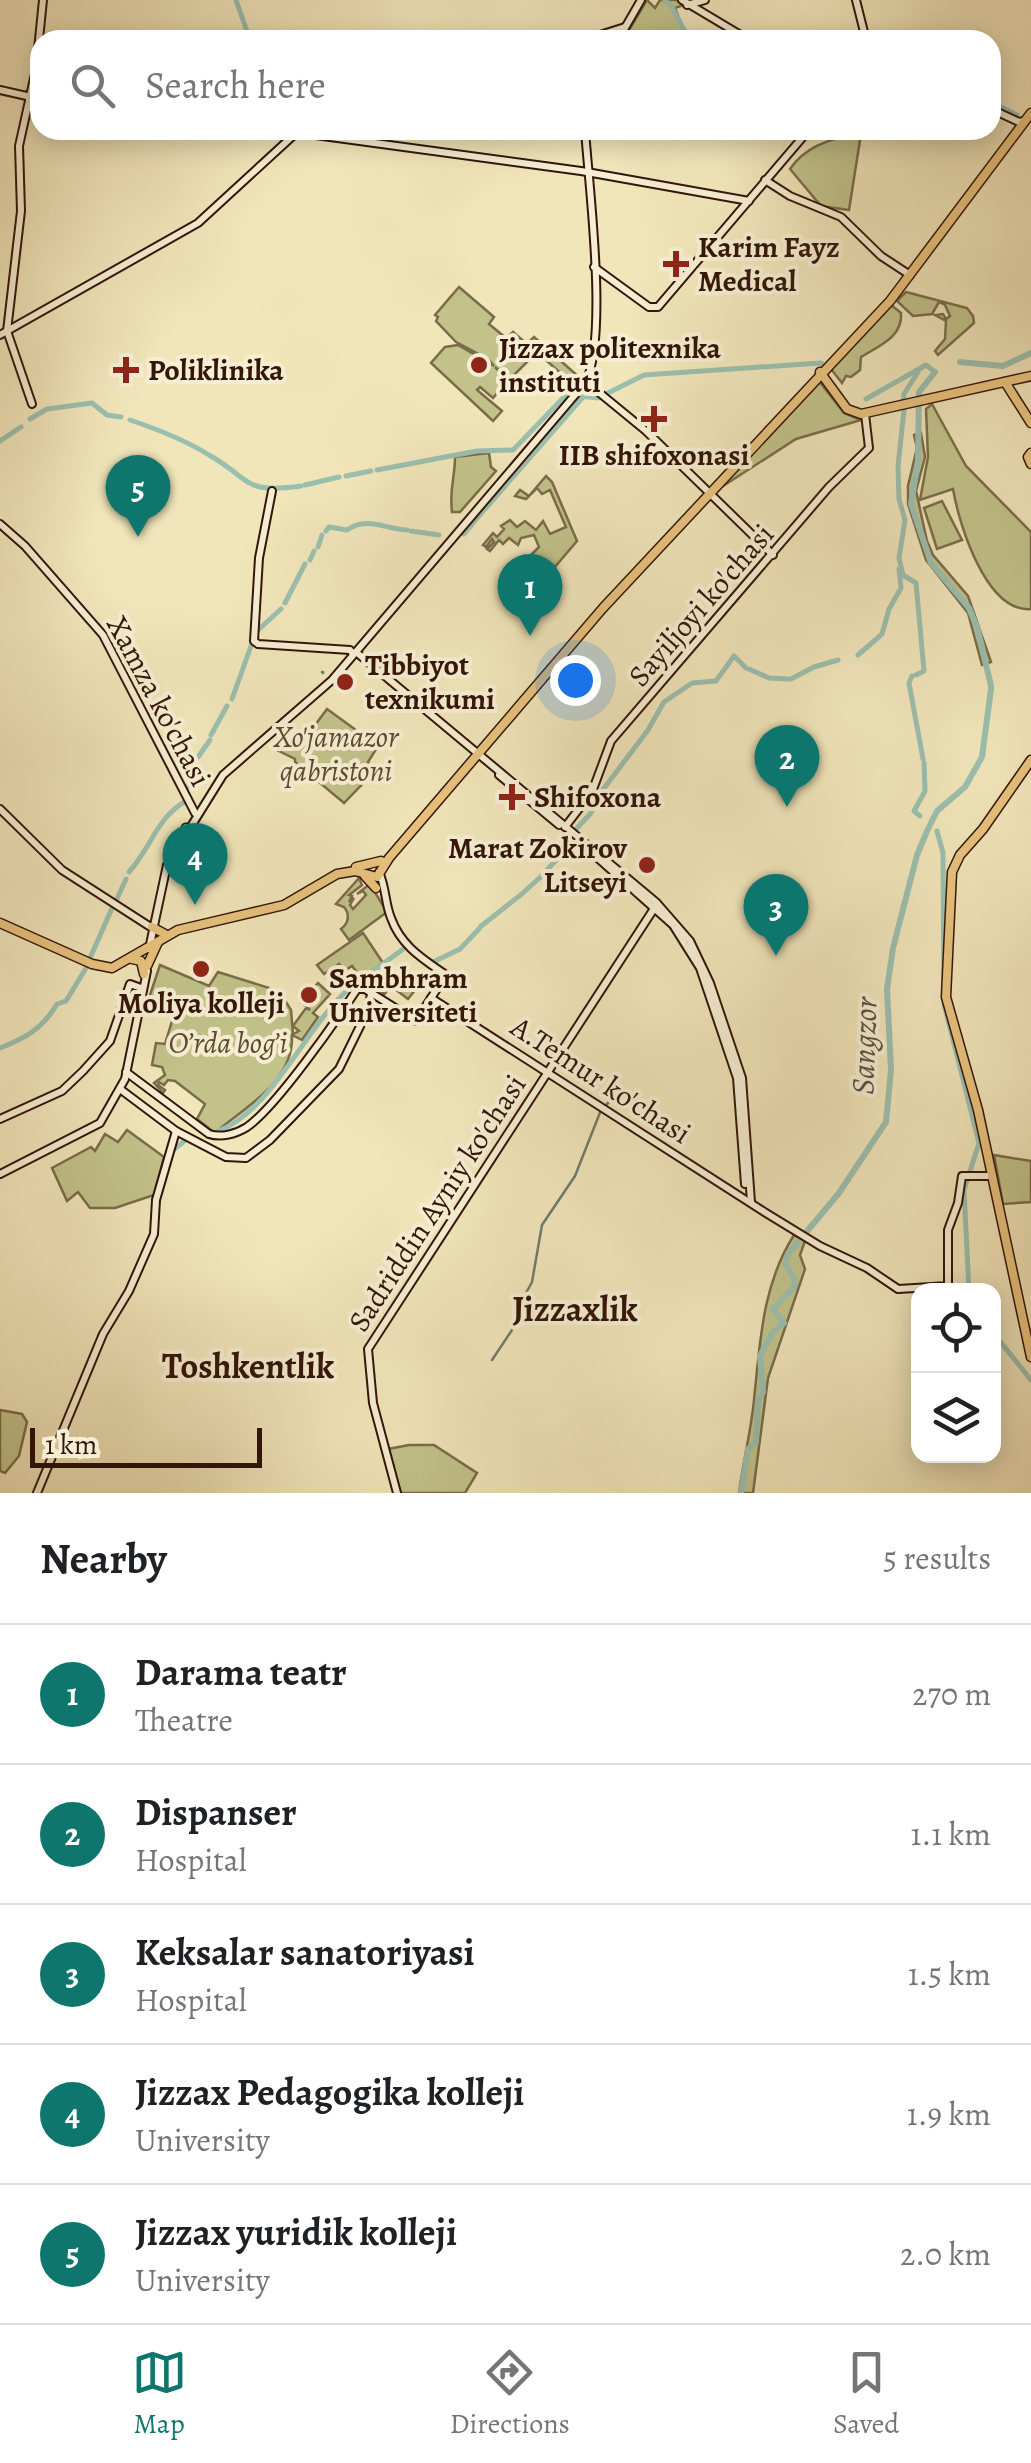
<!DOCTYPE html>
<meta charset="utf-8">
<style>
:root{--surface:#fff;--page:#f6f6f6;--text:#202124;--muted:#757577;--line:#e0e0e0;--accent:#0f766e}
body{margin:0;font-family:Alegreya,serif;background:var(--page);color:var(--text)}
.controls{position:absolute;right:30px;bottom:30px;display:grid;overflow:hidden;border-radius:20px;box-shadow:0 5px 25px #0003}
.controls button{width:90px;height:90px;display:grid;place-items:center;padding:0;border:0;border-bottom:2px solid var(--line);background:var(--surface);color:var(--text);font:50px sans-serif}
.scale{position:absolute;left:30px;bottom:25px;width:232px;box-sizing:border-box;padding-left:10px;border:5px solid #331509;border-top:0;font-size:28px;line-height:35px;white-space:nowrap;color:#331509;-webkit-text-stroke:8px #f6eed2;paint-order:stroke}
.you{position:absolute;left:575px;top:680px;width:35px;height:35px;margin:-25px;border:8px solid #fff;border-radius:50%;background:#1a73e8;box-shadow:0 0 0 15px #1a73e833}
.badge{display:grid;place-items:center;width:65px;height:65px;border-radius:50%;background:var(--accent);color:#fff;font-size:32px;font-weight:700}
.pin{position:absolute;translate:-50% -82px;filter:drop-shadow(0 2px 5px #0008)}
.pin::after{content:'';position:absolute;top:52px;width:35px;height:30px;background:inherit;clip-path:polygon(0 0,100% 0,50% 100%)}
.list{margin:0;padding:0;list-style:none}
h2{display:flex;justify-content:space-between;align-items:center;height:130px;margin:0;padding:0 40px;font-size:42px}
h2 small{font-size:32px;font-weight:400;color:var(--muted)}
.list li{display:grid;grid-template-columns:65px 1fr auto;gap:30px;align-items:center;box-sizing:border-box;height:140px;padding:0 40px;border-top:2px solid var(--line)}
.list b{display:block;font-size:38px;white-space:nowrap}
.list p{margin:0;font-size:32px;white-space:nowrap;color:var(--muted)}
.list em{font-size:32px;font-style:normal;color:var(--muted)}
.icon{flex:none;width:55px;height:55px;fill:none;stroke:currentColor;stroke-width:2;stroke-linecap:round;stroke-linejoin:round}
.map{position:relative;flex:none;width:1031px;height:1493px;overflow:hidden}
.search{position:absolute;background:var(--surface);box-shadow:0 5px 25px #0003;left:30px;right:30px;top:30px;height:110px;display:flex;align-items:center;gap:25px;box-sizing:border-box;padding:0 35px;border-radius:30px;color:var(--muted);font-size:38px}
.sheet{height:830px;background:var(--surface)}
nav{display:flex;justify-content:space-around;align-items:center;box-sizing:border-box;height:140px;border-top:2px solid var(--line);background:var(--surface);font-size:28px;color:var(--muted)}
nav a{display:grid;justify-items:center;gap:5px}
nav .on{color:var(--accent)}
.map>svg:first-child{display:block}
.green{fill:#c2c28a;stroke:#7a6c4a;stroke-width:2.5}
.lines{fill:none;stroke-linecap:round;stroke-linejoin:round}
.stream{stroke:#717b6d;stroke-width:2.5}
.canal{stroke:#9bbfaf;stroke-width:5}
.river{stroke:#9bbfaf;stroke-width:6}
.secondary-casing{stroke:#331509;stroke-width:10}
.primary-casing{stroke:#331509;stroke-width:11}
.secondary{stroke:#f6eed2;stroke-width:6}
.primary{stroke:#e8c27d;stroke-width:8}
.poi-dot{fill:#8f2418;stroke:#f6eed2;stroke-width:4}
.labels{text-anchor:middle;stroke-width:8;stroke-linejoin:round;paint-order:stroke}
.poi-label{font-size:30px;font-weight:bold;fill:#331509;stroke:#f6eed2;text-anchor:start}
.street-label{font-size:30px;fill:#331509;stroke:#f6eed2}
.park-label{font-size:30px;font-style:italic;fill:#5e4930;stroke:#f6eed2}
.water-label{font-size:32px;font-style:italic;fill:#575043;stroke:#f6eed2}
.quarter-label{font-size:35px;font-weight:bold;fill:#331509;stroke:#f6eed2}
</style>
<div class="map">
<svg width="1031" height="1493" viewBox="0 0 1031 1493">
<rect width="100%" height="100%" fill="#f1e5ba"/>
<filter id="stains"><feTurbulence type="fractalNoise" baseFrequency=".002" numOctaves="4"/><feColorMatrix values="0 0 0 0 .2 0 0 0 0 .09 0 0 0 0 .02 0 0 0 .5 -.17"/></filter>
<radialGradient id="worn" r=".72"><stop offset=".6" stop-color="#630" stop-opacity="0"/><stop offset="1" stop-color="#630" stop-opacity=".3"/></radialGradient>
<!-- green -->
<g class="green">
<path d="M647,0L655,8L660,0H676L684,5L675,8L684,31L695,40H637L630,35L623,40Z"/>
<path d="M861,134L849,210L821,206L790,169C806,145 834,137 861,134Z"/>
<path d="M459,287L494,317L489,324L506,338L513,332L527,344L534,337L580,378L567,379L537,352L510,379L495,367L508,380L493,398L480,387L477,390L502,411L493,421L431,363L445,347L458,345L494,366L488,359L456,342L436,321L438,317L435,315Z"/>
<path d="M906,292L967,308L973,316L974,323L938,355L935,351L945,339L946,321L935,315L943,314L946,319L950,316L945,305L939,302L932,314L913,316L897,301Z"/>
<path d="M890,304L901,313C903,337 879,346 861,357L860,370L851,377L846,376L842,383L831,369Z"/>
<path d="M818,380L844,413L861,420L796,439L720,488Z"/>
<path d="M932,404L966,466L1031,532V609C986,613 959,524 953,489L920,500L928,457L926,409Z"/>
<path d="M921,433L925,457L916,491L927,541L933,555L968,596L991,662L982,665L968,613L926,560L908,504V486L917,448L914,435Z"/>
<path d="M489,453L491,467L496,471L460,512H452C449,488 455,479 455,457Z"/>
<path d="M546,476L552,482L577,541L554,568L540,557L532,566L526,560L539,547L534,535L521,538L518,545L509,538L503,544L499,540L490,551L487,549L494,542L492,539L486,547L483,545L493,533L497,537L504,529L501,526L510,520L517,527L525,521L536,530L543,521L550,534L566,527L550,490L542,494L537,488L526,499L515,496L520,490L529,496Z"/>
<path d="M942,501L962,540L937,549L924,508Z"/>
<path d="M327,709L378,746L368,762L374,772L344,803L295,762V759L279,751L298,736L304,740Z"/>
<path d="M359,878L362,885L349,895L352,896L349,902L354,898L350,905L353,909L366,895L363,891L357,894L370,884L387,912L349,940L341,929C349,923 350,914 344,907L336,904Z"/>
<path d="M363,933L383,963L379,968L384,965L416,989L408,999L391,986L383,996V993L373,985L369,990L360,977L355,980V974L359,975L352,966L344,971L339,964L324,974L317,965Z"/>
<path d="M160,965L209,986L218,972L279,991L291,1010L293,1034L299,1031L293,1026L306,1008L310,1010L301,1002L318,983L330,994L313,1013L318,1017L302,1040L292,1035C294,1082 245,1107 215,1133L197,1119L205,1104L175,1081L168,1080L164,1085L159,1082L158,1085L165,1090L163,1093L154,1083L165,1075L162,1067L152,1065L156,1043L165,1044L176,1008L149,998Z"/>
<path d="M127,1130L164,1157L154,1195L115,1208H90L78,1192L67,1201L52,1168L91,1147L95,1151L105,1134L118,1142Z"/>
<path d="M994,1155L1031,1161V1202L1003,1204Z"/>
<path d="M794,1235L805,1241L800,1255L805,1269L768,1378L753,1493H739C743,1462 751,1431 754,1400C760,1343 762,1285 794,1235Z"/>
<path d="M0,1410L22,1414L27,1422L19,1456L5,1473L0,1471Z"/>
<path d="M409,1445H434L477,1473L465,1493H401L388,1449Z"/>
</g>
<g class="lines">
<!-- stream -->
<g class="stream">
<path d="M323,672V673L322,672Z"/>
<path d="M492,1360L512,1330L519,1306L532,1282L542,1225L575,1176L601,1110L620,1091"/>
</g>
<!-- canal -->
<g class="canal">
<path d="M236,0L250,40"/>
<path d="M665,0L673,8"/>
<path d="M674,11L684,30L697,40"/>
<path d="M991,102L1017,115"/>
<path d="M604,395L644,375L821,363L829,369"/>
<path d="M579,396L598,398"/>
<path d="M866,399L926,365L935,372"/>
<path d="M903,403L904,394L918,372"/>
<path d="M904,410L898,466L899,499L905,520L899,558L903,575L916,583L924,671L916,675"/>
<path d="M30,419L47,409L92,403L107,415L121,417"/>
<path d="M130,420C157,429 185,440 209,455C253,480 242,494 301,486"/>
<path d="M0,441L21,427"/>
<path d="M377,470L477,451L513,450L569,392"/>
<path d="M346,476L371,471"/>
<path d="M305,485L339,477"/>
<path d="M486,508L583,397"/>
<path d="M326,531L329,527L347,530C367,516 385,529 407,530"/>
<path d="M411,531L439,535"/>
<path d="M464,534L484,510"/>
<path d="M318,547L322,535"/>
<path d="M310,560L314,551"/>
<path d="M285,603L305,564"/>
<path d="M858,655L882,634L889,609L901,588L899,569"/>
<path d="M814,667L838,660"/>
<path d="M749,669L769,678L789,679"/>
<path d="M912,676L909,683L923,759"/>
<path d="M791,679L812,668"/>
<path d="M232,699L256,632L281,609"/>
<path d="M211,735L227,706"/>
<path d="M198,757L210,740"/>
<path d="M920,816L914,811L925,791L924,763"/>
<path d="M577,828L591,813L602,791L648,730L664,702L692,683L716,681L734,656L746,668"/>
<path d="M937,831L943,853L944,1004L979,1143L964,1190L969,1290"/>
<path d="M561,855L568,839"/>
<path d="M546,871L559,857"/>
<path d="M129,872C151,848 157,817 186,801L184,793L196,770"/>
<path d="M525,891L545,873"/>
<path d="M116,901L126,879"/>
<path d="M480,927L523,893"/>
<path d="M460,949L479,929"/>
<path d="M90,958L113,906"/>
<path d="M429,961L433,962L458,950"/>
<path d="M365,977L406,947"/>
<path d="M0,1048C26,1038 43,1028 57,1004L66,1001L86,968"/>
<path d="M216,1132C278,1110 310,1011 363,978"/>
<path d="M172,1151L188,1138"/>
<path d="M994,1334L1031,1380"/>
</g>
<!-- river -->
<g class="river">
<path d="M960,362L1003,366L1031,353"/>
<path d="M935,372L919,392L918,461L911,504L931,563L969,608L978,630L991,686"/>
<path d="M741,1493L748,1449L756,1442L758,1400L763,1392L760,1356L773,1332L784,1323L773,1309L794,1287L795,1280L785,1263L788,1254L839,1193L886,1122L891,1070L887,989L893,948L917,855L927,831L937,811L965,787L982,757L991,689"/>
</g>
<!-- secondary casing -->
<g class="secondary-casing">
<g id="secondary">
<path d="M682,0L749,40"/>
<path d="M856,0L866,40"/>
<path d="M687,5L705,0"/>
<path d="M584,40L625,27"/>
<path d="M618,40L641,0"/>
<path d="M0,90L40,99"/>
<path d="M991,109L1019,122L1025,121"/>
<path d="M266,130L280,135L295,133"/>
<path d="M305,130L308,134L581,171L749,201"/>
<path d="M765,180L790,196L841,217L881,256L910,275"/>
<path d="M594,267L649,307H658L802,138L806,130"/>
<path d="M0,335L198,223L296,133L304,130"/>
<path d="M585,381L646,431L773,555"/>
<path d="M32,404L7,331L21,211L19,146L36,69L43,0"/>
<path d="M272,491L259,558L254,641L258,644L350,650"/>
<path d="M0,524L25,546L103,635L195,813"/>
<path d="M352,653L356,652L656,902L690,941L710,983L742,1078L751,1202"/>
<path d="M499,775L559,825"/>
<path d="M0,809L62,870L149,926"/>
<path d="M565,827L592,792L611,741L829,487L869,448L865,414"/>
<path d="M591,852L673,925L700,968L737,1078L745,1184"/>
<path d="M149,949L167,865L223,775L332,680L586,382C608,334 589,188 585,130"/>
<path d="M357,989H365L416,1021L446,975C423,959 401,946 391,918C385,904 386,887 379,872"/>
<path d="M431,998L766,1213L820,1246L867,1268L898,1289L948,1286V1230L958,1203L962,1176H991"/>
<path d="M126,1072L209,1134C221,1138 236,1134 247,1127C276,1107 336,1021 357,989"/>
<path d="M120,1089L176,1131L226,1157L246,1158L270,1140L339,1069L368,1010L371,994"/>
<path d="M0,1119L62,1091L83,1071L110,1041L130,984L141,988"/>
<path d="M0,1174L100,1123L125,1079L147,971"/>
<path d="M37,1493L103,1334L129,1291L154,1234L156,1200L176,1131"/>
<path d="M397,1493L373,1403L368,1349L655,907"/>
</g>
</g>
<!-- primary casing -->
<g class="primary-casing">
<g id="primary">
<path d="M820,372L847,409L861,414L1031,376"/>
<path d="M1005,382L1031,423"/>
<path d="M1031,453L1028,457L1031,464"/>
<path d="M1031,760L983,829L960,855L952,872L946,997L978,1110L1031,1357"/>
<path d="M186,828L189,829"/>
<path d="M179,840L181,842"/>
<path d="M356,867L381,861"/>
<path d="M365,876L376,888"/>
<path d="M0,923L92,964L112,968L178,930L284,905L337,874L355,871L377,877L389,858L603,608L890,301L1031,113"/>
<path d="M152,927L165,934"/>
<path d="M132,959L141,961L144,974"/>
<path d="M147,966L158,942"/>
</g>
</g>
<!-- secondary -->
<use href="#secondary" class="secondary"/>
<!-- primary -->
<use href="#primary" class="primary"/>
</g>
<!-- markers -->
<g class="poi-dot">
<path d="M671 249h10v10h10v10h-10v10h-10v-10h-10v-10h10z"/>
<circle cx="479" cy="365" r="10"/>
<path d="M121 355h10v10h10v10h-10v10h-10v-10h-10v-10h10z"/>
<path d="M649 404h10v10h10v10h-10v10h-10v-10h-10v-10h10z"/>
<circle cx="345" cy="682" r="10"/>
<path d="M507 782h10v10h10v10h-10v10h-10v-10h-10v-10h10z"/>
<circle cx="647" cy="865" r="10"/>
<circle cx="201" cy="969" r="10"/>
<circle cx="309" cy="995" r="10"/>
</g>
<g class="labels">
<!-- poi labels -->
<g class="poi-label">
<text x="698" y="257">Karim Fayz<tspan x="698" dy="34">Medical</tspan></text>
<text x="499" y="358">Jizzax politexnika<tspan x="499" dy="34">instituti</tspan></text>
<text x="148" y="380">Poliklinika</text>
<text x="654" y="465" text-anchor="middle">IIB shifoxonasi</text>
<text x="365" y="675">Tibbiyot<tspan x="365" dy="34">texnikumi</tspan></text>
<text x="534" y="807">Shifoxona</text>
<text x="627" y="858" text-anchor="end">Marat Zokirov<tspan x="627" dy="34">Litseyi</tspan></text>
<text x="329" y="988">Sambhram<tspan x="329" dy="34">Universiteti</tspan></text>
<text x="201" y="1013" text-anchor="middle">Moliya kolleji</text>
</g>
<!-- street labels -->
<g class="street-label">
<text transform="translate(701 605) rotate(-49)" y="10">Sayiljoyi ko'chasi</text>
<text transform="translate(159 701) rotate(62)" y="10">Xamza ko'chasi</text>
<text transform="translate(601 1080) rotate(33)" y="10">A.Temur ko'chasi</text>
<text transform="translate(437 1203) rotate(-57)" y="10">Sadriddin Ayniy ko'chasi</text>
</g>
<!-- park labels -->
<g class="park-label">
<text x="336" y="747">Xo'jamazor<tspan x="336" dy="34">qabristoni</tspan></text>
<text x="228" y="1053">O’rda bog’i</text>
</g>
<!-- water labels -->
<g class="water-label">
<text transform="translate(864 1046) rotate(-88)" y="11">Sangzor</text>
</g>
<!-- quarter labels -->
<g class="quarter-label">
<text x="575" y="1321">Jizzaxlik</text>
<text x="248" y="1378">Toshkentlik</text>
</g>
</g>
<rect width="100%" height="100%" filter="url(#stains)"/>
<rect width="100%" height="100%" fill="url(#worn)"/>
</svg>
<div class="controls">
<button><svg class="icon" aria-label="locate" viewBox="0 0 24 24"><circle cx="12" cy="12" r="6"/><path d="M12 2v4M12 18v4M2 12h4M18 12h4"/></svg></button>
<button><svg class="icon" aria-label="layers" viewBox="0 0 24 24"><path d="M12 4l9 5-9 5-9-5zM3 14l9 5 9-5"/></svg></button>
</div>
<div class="scale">1 km</div>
<div class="you"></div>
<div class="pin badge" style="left:530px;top:636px">1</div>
<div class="pin badge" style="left:787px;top:807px">2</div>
<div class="pin badge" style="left:776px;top:956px">3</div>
<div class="pin badge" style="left:195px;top:905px">4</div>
<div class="pin badge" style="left:138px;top:537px">5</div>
<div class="search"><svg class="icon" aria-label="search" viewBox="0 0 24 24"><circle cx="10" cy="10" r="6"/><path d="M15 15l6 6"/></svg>Search here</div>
</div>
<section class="sheet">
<h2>Nearby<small>5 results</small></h2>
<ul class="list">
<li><span class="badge">1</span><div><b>Darama teatr</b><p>Theatre</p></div><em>270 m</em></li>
<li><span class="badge">2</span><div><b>Dispanser</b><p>Hospital</p></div><em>1.1 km</em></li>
<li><span class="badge">3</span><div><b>Keksalar sanatoriyasi</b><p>Hospital</p></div><em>1.5 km</em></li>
<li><span class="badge">4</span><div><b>Jizzax Pedagogika kolleji</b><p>University</p></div><em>1.9 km</em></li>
<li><span class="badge">5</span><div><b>Jizzax yuridik kolleji</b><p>University</p></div><em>2.0 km</em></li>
</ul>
</section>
<nav>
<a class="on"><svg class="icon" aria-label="map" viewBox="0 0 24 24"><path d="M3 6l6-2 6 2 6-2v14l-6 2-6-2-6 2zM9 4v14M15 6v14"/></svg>Map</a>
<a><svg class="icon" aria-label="directions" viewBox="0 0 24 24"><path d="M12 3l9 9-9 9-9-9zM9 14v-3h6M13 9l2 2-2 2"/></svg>Directions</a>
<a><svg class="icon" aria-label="saved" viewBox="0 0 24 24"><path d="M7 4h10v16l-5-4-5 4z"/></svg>Saved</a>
</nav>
